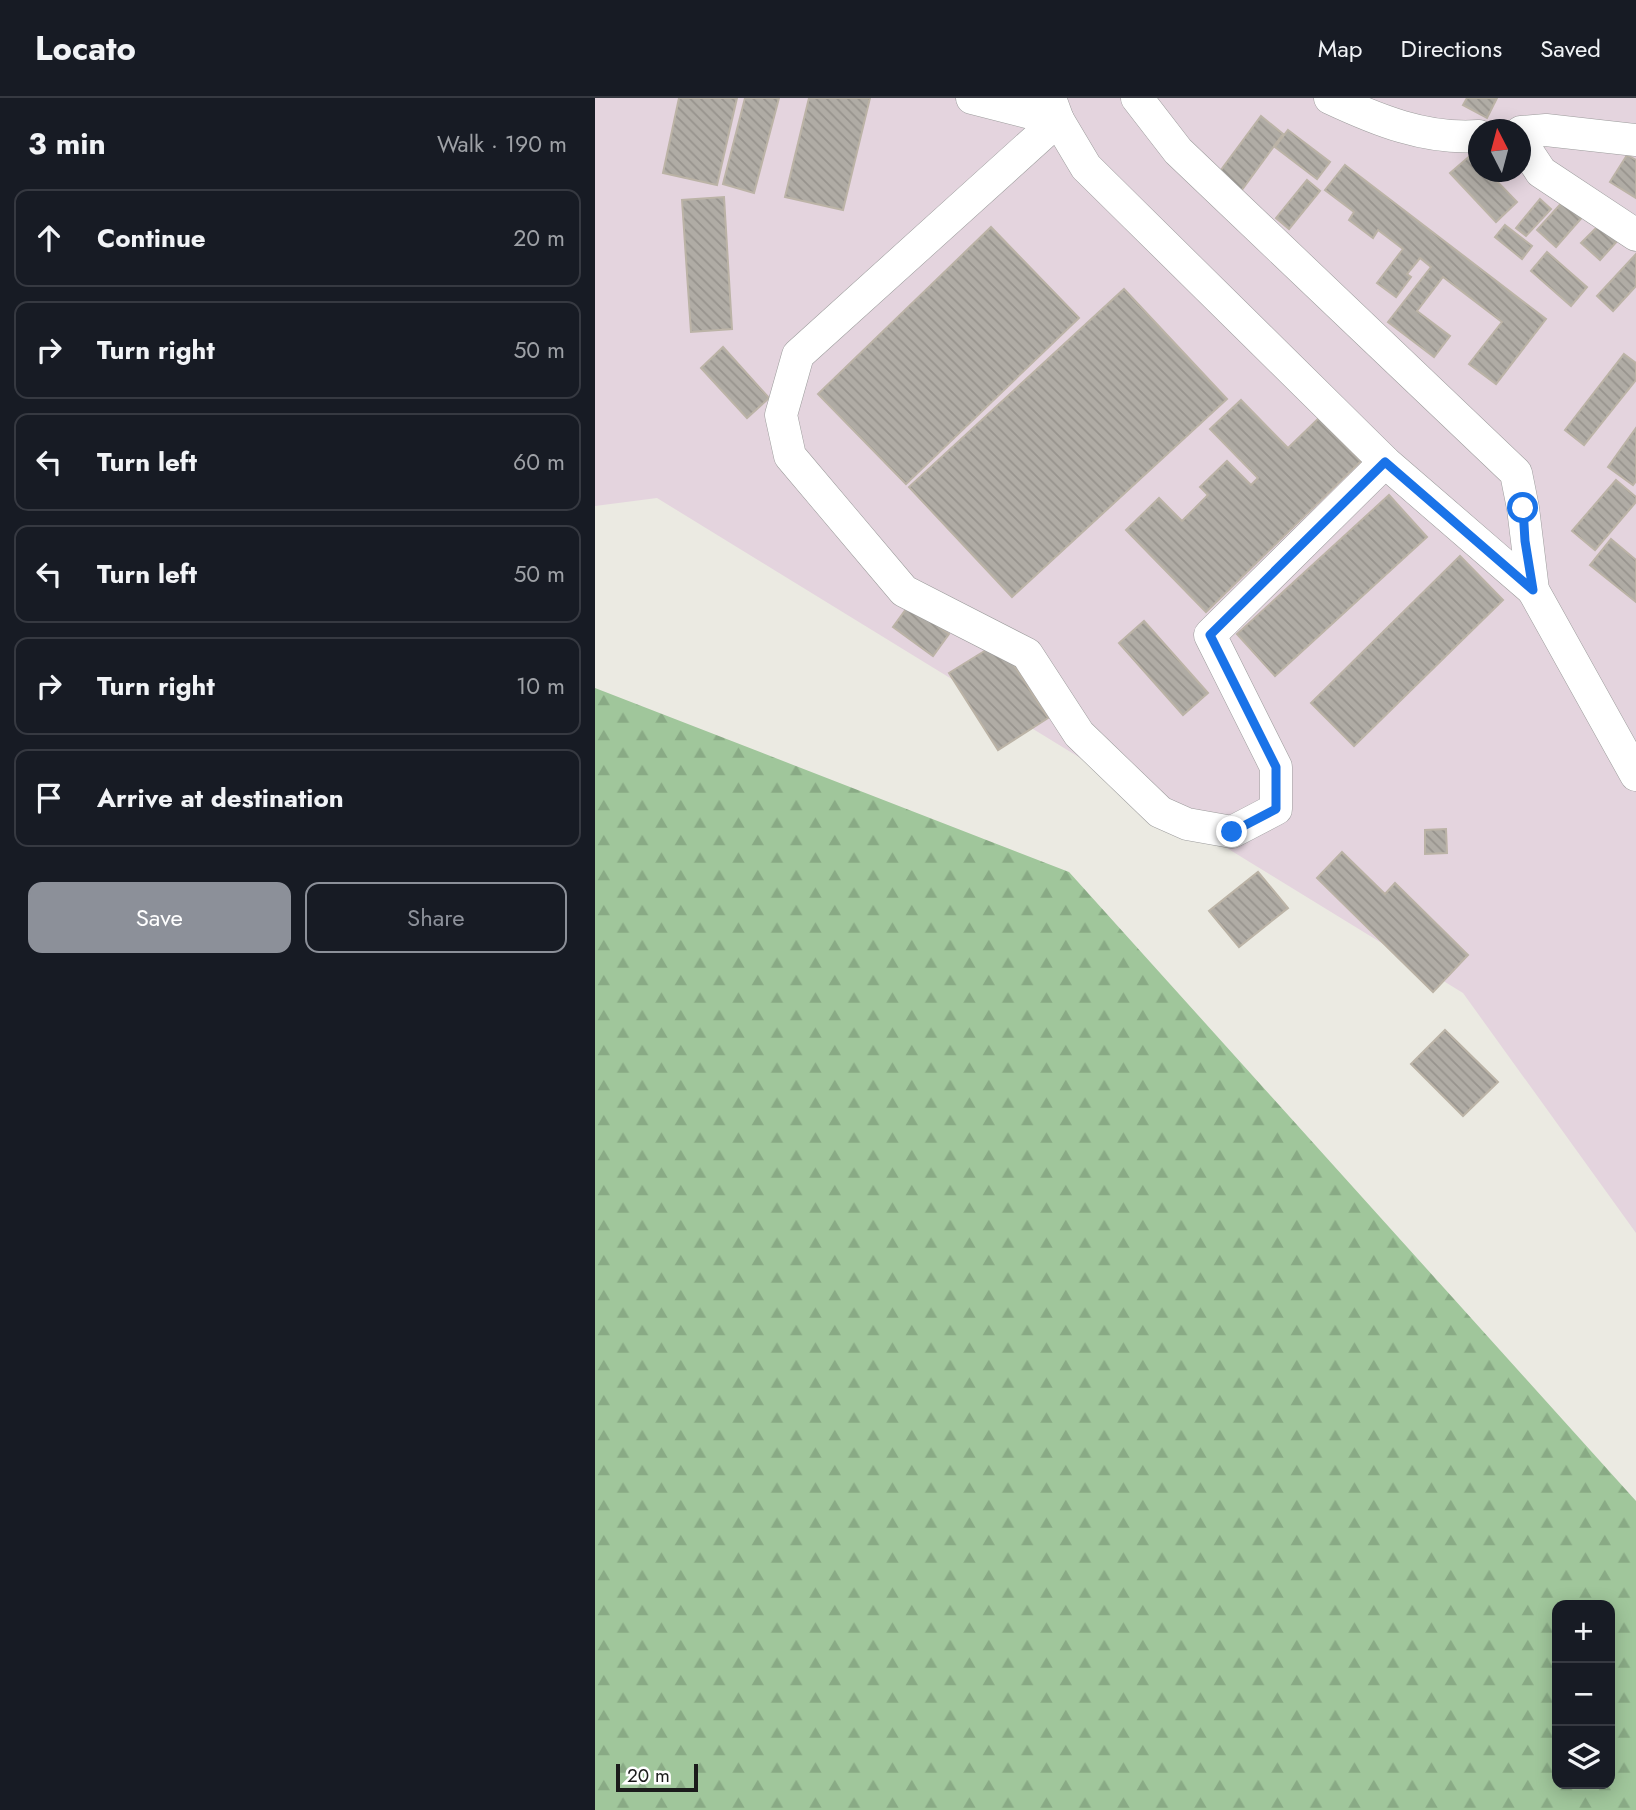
<!DOCTYPE html>
<meta charset="utf-8">
<style>
:root{--surface:#171b24;--page:#242831;--text:#f1f3f6;--muted:#9ea1a6;--line:#363941;--accent:#8c9099}
body{margin:0;font-family:Jost,sans-serif;background:var(--page);color:var(--text)}
.controls{position:absolute;right:21px;bottom:21px;display:grid;overflow:hidden;border-radius:14px;box-shadow:0 4px 18px #0003}
.controls button{width:63px;height:63px;display:grid;place-items:center;padding:0;border:0;border-bottom:2px solid var(--line);background:var(--surface);color:var(--text);font:35px sans-serif}
.compass{position:absolute;left:873px;top:21px;width:63px;height:63px;border-radius:50%;background:var(--surface);box-shadow:0 4px 18px #0003;rotate:354deg}
.scale{position:absolute;left:21px;bottom:18px;width:82px;box-sizing:border-box;padding-left:7px;border:4px solid #1b1b1b;border-top:0;font-size:19px;line-height:24px;white-space:nowrap;color:#1b1b1b;-webkit-text-stroke:5px #fff;paint-order:stroke}
.stop{position:absolute;width:21px;height:21px;margin:-16px;border:5px solid #1a73e8;border-radius:50%;background:#fff}
.stop.end{background:#1a73e8;border-color:#fff;box-shadow:0 2px 7px #0008}
.list{margin:0;padding:0;list-style:none}
h2{display:flex;justify-content:space-between;align-items:center;height:91px;margin:0;padding:0 28px;font-size:30px}
h2 small{font-size:23px;font-weight:400;color:var(--muted)}
.list li{display:grid;grid-template-columns:46px 1fr auto;gap:21px;align-items:center;box-sizing:border-box;height:98px;margin:0 14px 14px;padding:0 14px;border:2px solid var(--line);border-radius:14px}
.list b{display:block;font-size:26px;white-space:nowrap}
.list em{font-size:23px;font-style:normal;color:var(--muted)}
.actions{display:flex;gap:14px;padding:21px 28px}
.actions a{flex:1;padding:16px 0;border:2px solid var(--accent);border-radius:14px;text-align:center;font-size:24px;color:var(--accent)}
.actions .main{background:var(--accent);color:#fff}
.icon{flex:none;width:38px;height:38px;fill:none;stroke:currentColor;stroke-width:2;stroke-linecap:round;stroke-linejoin:round}
.map{position:relative;flex:none;width:1041px;height:1712px;overflow:hidden}
header{display:flex;align-items:center;gap:42px;box-sizing:border-box;height:98px;padding:0 35px;background:var(--surface);border-bottom:2px solid var(--line)}
header strong{font-size:33px}
nav{display:flex;gap:38px;margin-inline-start:auto;font-size:24px}
main{display:flex}
aside{flex:1;background:var(--surface)}
.map>svg:first-child{display:block}
.industrial{fill:#e4d4de;fill-rule:evenodd}
.forest{fill:url(#forest-firs);fill-rule:evenodd}
.building{fill:url(#building-back-hatch);stroke:#bbb3a6;stroke-width:2}
.lines{fill:none;stroke-linecap:round;stroke-linejoin:round}
.minor-casing{stroke:#9c9c9c;stroke-width:33}
.minor{stroke:#fff;stroke-width:32}
.route{stroke:#1a73e8;stroke-width:9}
</style>
<header>
<strong>Locato</strong>
<nav><a>Map</a><a>Directions</a><a>Saved</a></nav>
</header>
<main>
<aside>
<h2>3 min<small>Walk · 190 m</small></h2>
<ul class="list">
<li><svg class="icon" aria-label="ahead" viewBox="0 0 24 24"><path d="M12 20V5M6 11l6-6 6 6"/></svg><div><b>Continue</b></div><em>20 m</em></li>
<li><svg class="icon" aria-label="right" viewBox="0 0 24 24"><path d="M7 20v-9h11M14 6l5 5-5 5"/></svg><div><b>Turn right</b></div><em>50 m</em></li>
<li><svg class="icon" aria-label="left" viewBox="0 0 24 24"><path d="M17 20v-9H6M10 6l-5 5 5 5"/></svg><div><b>Turn left</b></div><em>60 m</em></li>
<li><svg class="icon" aria-label="left" viewBox="0 0 24 24"><path d="M17 20v-9H6M10 6l-5 5 5 5"/></svg><div><b>Turn left</b></div><em>50 m</em></li>
<li><svg class="icon" aria-label="right" viewBox="0 0 24 24"><path d="M7 20v-9h11M14 6l5 5-5 5"/></svg><div><b>Turn right</b></div><em>10 m</em></li>
<li><svg class="icon" aria-label="arrive" viewBox="0 0 24 24"><path d="M6 21V4h12l-3 4 3 4H6"/></svg><div><b>Arrive at destination</b></div></li>
</ul>
<div class="actions"><a class="main">Save</a><a>Share</a></div>
</aside>
<div class="map">
<svg width="1041" height="1712" viewBox="0 0 1041 1712">
<defs>
<pattern id="forest-firs" width="22" height="20" patternUnits="userSpaceOnUse" patternTransform="scale(1.75)"><rect width="22" height="20" fill="#a0c69b"/><path d="M5 1l3.5 6h-7zM16 11l3.5 6h-7z" fill="#89aa85"/></pattern>
<pattern id="building-back-hatch" width="6" height="6" patternUnits="userSpaceOnUse" patternTransform="scale(1.75)"><rect width="6" height="6" fill="#b0aca5"/><path d="M-1 5l2 2M0 0l6 6M5-1l2 2" fill="none" stroke="#97938d"/></pattern>
</defs>
<rect width="100%" height="100%" fill="#ebeae2"/>
<!-- industrial -->
<path class="industrial" d="M0,0H1041V1135L868,895L62,400L0,408ZM884,32H926V74H884Z"/>
<!-- forest -->
<path class="forest" d="M0,590L474,774L1041,1403V1712H0ZM962,1507H1015V1686H962Z"/>
<!-- building -->
<g class="building">
<path d="M84,0H142L122,87L68,75Z"/>
<path d="M150,0H184L159,95L128,86Z"/>
<path d="M214,0H275L248,112L190,99Z"/>
<path d="M872,0H902L892,20L868,7Z"/>
<path d="M666,18L688,36L646,93L623,76Z"/>
<path d="M693,32L735,64L722,81L680,49Z"/>
<path d="M877,56L884,63V74H893L922,104L901,124L855,75Z"/>
<path d="M1032,57L1041,62V100L1015,84Z"/>
<path d="M750,67L951,221L901,286L874,266L907,224L848,179L822,213L855,238L839,259L793,224L836,169L825,160L812,176L816,179L801,199L782,185L808,151L783,132L778,140L754,122L759,114L730,92Z"/>
<path d="M712,82L725,93L694,131L681,120Z"/>
<path d="M129,99L137,231L96,234L87,102Z"/>
<path d="M972,99L990,116L961,149L942,132Z"/>
<path d="M945,101L956,111L931,138L921,130Z"/>
<path d="M1006,125L1024,141L1005,162L986,145Z"/>
<path d="M910,127L937,148L927,161L900,139Z"/>
<path d="M396,129L484,220L311,386L223,296Z"/>
<path d="M952,154L992,189L976,208L936,173Z"/>
<path d="M1041,156V188L1018,213L1002,198Z"/>
<path d="M529,191L632,301L417,499L314,389Z"/>
<path d="M128,249L174,300L152,320L106,270Z"/>
<path d="M1029,256L1041,265V282L989,347L970,332Z"/>
<path d="M646,302L693,350L724,320L766,363L611,514L531,432L564,400L587,423L613,397L605,389L632,363L656,387L663,380L615,331Z"/>
<path d="M1041,330V383L1038,387L1013,369Z"/>
<path d="M1021,382L1041,399V404L1000,452L977,433Z"/>
<path d="M794,397L832,439L680,578L642,536Z"/>
<path d="M1016,441L1041,462V504L995,467Z"/>
<path d="M865,458L908,502L759,648L716,605Z"/>
<path d="M314,507L354,536L338,558L298,529Z"/>
<path d="M549,523L613,595L588,617L524,545Z"/>
<path d="M404,544L453,620L403,652L354,575Z"/>
<path d="M851,731L852,755L830,756V732Z"/>
<path d="M747,754L790,796L800,785L873,857L838,894L722,780Z"/>
<path d="M663,774L693,810L644,849L614,813Z"/>
<path d="M850,932L903,984L868,1018L816,966Z"/>
</g>
<g class="lines">
<!-- minor casing -->
<g class="minor-casing">
<g id="minor">
<path d="M377,0L463,22"/>
<path d="M455,0L463,22L491,69L790,364L938,492"/>
<path d="M542,0L583,53L921,375L928,410L938,492L1041,677"/>
<path d="M735,0C782,22 831,42 884,38"/>
<path d="M463,22L203,257L186,317L195,358L309,493L432,556L484,636L565,714L592,726L637,734L681,711V669L615,537L790,364"/>
<path d="M926,34L951,32L1041,42"/>
<path d="M926,44L946,74L1041,137"/>
</g>
</g>
<!-- minor -->
<use href="#minor" class="minor"/>
</g>
<g class="lines">
<!-- route -->
<path class="route" d="M637,734L681,711V669L615,537L790,364L938,492L930,443L928,410"/>
</g>
</svg>
<div class="controls">
<button>+</button>
<button>−</button>
<button><svg class="icon" aria-label="layers" viewBox="0 0 24 24"><path d="M12 4l9 5-9 5-9-5zM3 14l9 5 9-5"/></svg></button>
</div>
<svg class="compass" viewBox="-18 -18 36 36"><path d="M0-13l5 13h-10z" fill="#e53935"/><path d="M0 13l5-13h-10z" fill="#9ea1a6"/></svg>
<div class="scale">20 m</div>
<div class="stop" style="left:928px;top:410px"></div>
<div class="stop end" style="left:637px;top:734px"></div>
</div>
</main>
